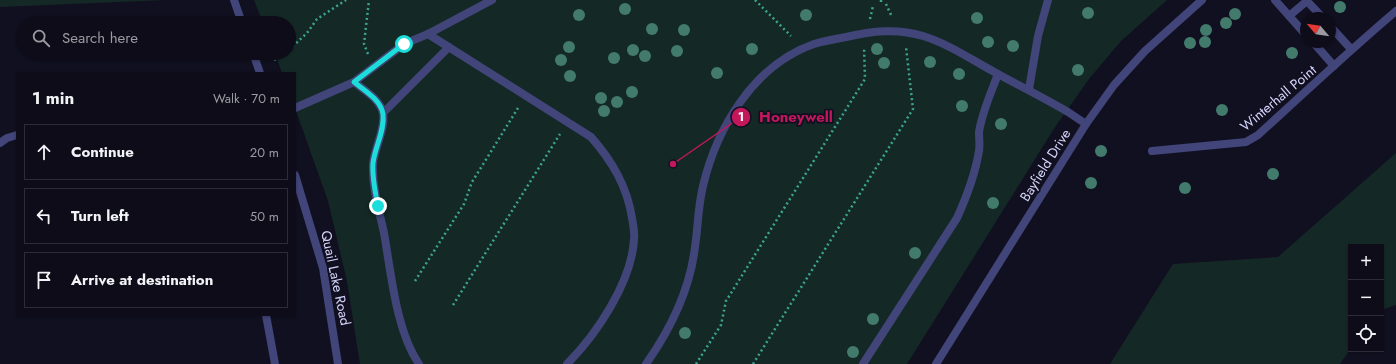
<!DOCTYPE html>
<meta charset="utf-8">
<style>
:root{--surface:#0d0c18;--page:#1b1a25;--text:#f1f3f6;--muted:#9a9ba2;--line:#2d2c37}
body{margin:0;font-family:Jost,sans-serif;background:var(--page);color:var(--text)}
.controls{position:absolute;right:12px;bottom:12px;display:grid;overflow:hidden;border-radius:0px;box-shadow:0 1px 3px #0004}
.controls button{width:36px;height:36px;display:grid;place-items:center;padding:0;border:0;border-bottom:1px solid var(--line);background:var(--surface);color:var(--text);font:20px sans-serif}
.compass{position:absolute;left:1300px;top:12px;width:36px;height:36px;border-radius:50%;background:var(--surface);box-shadow:0 1px 3px #0004;rotate:299deg}
.stop{position:absolute;width:12px;height:12px;margin:-9px;border:3px solid #1cddda;border-radius:50%;background:#fff}
.stop.end{background:#1cddda;border-color:#fff;box-shadow:0 1px 4px #0008}
.list{margin:0;padding:0;list-style:none}
h2{display:flex;justify-content:space-between;align-items:center;height:52px;margin:0;padding:0 16px;font-size:17px}
h2 small{font-size:13px;font-weight:400;color:var(--muted)}
.list li{display:grid;grid-template-columns:26px 1fr auto;gap:12px;align-items:center;box-sizing:border-box;height:56px;margin:0 8px 8px;padding:0 8px;border:1px solid var(--line);border-radius:0px}
.list b{display:block;font-size:15px;white-space:nowrap}
.list em{font-size:13px;font-style:normal;color:var(--muted)}
.icon{flex:none;width:22px;height:22px;fill:none;stroke:currentColor;stroke-width:2;stroke-linecap:round;stroke-linejoin:round}
.map{position:relative;flex:none;width:1396px;height:364px;overflow:hidden}
.search{position:absolute;background:var(--surface);box-shadow:0 1px 3px #0004;left:16px;top:16px;width:280px;height:44px;display:flex;align-items:center;gap:10px;box-sizing:border-box;padding:0 14px;border-radius:22px;color:var(--muted);font-size:15px}
.panel{position:absolute;background:var(--surface);box-shadow:0 1px 3px #0004;left:16px;top:72px;width:280px;height:244px;border-radius:0px}
.map>svg:first-child{display:block}
.green{fill:#142926}
.lines{fill:none;stroke-linecap:round;stroke-linejoin:round}
.path{stroke:#3da492;stroke-width:2.5;stroke-dasharray:2 3;stroke-linecap:butt}
.service{stroke:#414579;stroke-width:8}
.minor{stroke:#414579;stroke-width:8}
.tertiary{stroke:#414579;stroke-width:8}
.tree{fill:#427a6c}
.route{stroke:#1cddda;stroke-width:5}
.labels{text-anchor:middle;stroke-width:3.5;stroke-linejoin:round;paint-order:stroke}
.street-label{font-size:14px;fill:#d4d4fa;stroke:#111020}
.leader{fill:none;stroke:#c2185b;stroke-width:1.5}
.callout-dot{fill:#c2185b;stroke:#111020;stroke-width:1.5}
.mark-label{font-size:12px;text-anchor:middle;font-weight:bold;fill:#fff}
.callout-label{font-size:15px;text-anchor:middle;font-weight:bold;fill:#c2185b;stroke:#111020;stroke-width:3.5;stroke-linejoin:round;paint-order:stroke}
</style>
<div class="map">
<svg width="1396" height="364" viewBox="0 0 1396 364">
<rect width="100%" height="100%" fill="#111020"/>
<!-- green -->
<g class="green">
<path d="M0,0H166L0,7Z"/>
<path d="M254,0H1167L1121,41L1089,79L1055,127L907,364H360L347,281L328,201L295,108V73H282L275,53H289V23H263Z"/>
<path d="M1396,153V305L1381,310V247H1351V348L1340,364H1110L1173,264L1278,257Z"/>
</g>
<g class="lines">
<!-- path -->
<g class="path">
<path d="M755,0L791,36"/>
<path d="M881,0V5"/>
<path d="M886,4L892,17"/>
<path d="M870,19L873,6"/>
<path d="M289,50L307,33L317,19L346,0"/>
<path d="M368,54L364,44L369,0"/>
<path d="M274,60L284,53"/>
<path d="M415,281L464,204L472,182L518,108"/>
<path d="M453,305L560,134"/>
<path d="M696,364L721,325L726,301L865,79L864,47"/>
<path d="M753,364L913,109L906,47"/>
</g>
<!-- service -->
<g class="service">
<path d="M1275,0L1306,35"/>
<path d="M1306,0L1323,18"/>
<path d="M1289,16L1307,1"/>
<path d="M1330,26L1351,49"/>
<path d="M428,34L591,137C612,161 627,186 632,218C633,225 635,232 634,239C632,282 596,335 567,364"/>
<path d="M1313,42L1334,66"/>
<path d="M354,82C364,90 380,99 383,113C386,128 374,149 373,164C372,187 379,210 384,233C391,272 396,331 419,364"/>
<path d="M1029,89L1038,36L1048,0"/>
<path d="M295,108L354,82L404,44L428,34L492,0"/>
<path d="M383,113L449,47"/>
<path d="M1152,151L1246,142L1258,135C1304,93 1349,51 1396,11"/>
<path d="M646,364C670,330 690,289 695,247C698,227 698,206 703,186C717,127 754,65 814,44C824,41 835,39 846,37C872,31 897,28 923,36C949,44 972,60 996,73C1020,86 1044,98 1068,112L1086,124"/>
<path d="M863,364L957,218C967,196 975,175 979,151C980,145 979,139 979,132C982,112 991,93 998,74"/>
</g>
<!-- minor -->
<g class="minor">
<path d="M0,143L7,138L17,135"/>
<path d="M266,315L275,364"/>
</g>
<!-- tertiary -->
<g class="tertiary">
<path d="M234,0L242,23"/>
<path d="M253,53L260,73"/>
<path d="M295,175L323,268L338,364"/>
<path d="M936,364L1086,124L1114,85L1145,51L1202,0"/>
</g>
</g>
<!-- trees -->
<g class="tree">
<circle cx="1340" cy="7" r="6"/>
<circle cx="625" cy="9" r="6"/>
<circle cx="1088" cy="13" r="6"/>
<circle cx="1235" cy="14" r="6"/>
<circle cx="579" cy="15" r="6"/>
<circle cx="806" cy="15" r="6"/>
<circle cx="977" cy="18" r="6"/>
<circle cx="1226" cy="23" r="6"/>
<circle cx="652" cy="29" r="6"/>
<circle cx="684" cy="30" r="6"/>
<circle cx="1206" cy="30" r="6"/>
<circle cx="988" cy="42" r="6"/>
<circle cx="1205" cy="42" r="6"/>
<circle cx="1190" cy="43" r="6"/>
<circle cx="1013" cy="46" r="6"/>
<circle cx="569" cy="47" r="6"/>
<circle cx="752" cy="49" r="6"/>
<circle cx="877" cy="49" r="6"/>
<circle cx="633" cy="50" r="6"/>
<circle cx="677" cy="51" r="6"/>
<circle cx="1292" cy="53" r="6"/>
<circle cx="645" cy="56" r="6"/>
<circle cx="614" cy="58" r="6"/>
<circle cx="561" cy="60" r="6"/>
<circle cx="930" cy="62" r="6"/>
<circle cx="884" cy="63" r="6"/>
<circle cx="1078" cy="70" r="6"/>
<circle cx="717" cy="73" r="6"/>
<circle cx="959" cy="74" r="6"/>
<circle cx="570" cy="76" r="6"/>
<circle cx="632" cy="92" r="6"/>
<circle cx="601" cy="98" r="6"/>
<circle cx="617" cy="102" r="6"/>
<circle cx="962" cy="106" r="6"/>
<circle cx="1222" cy="110" r="6"/>
<circle cx="604" cy="111" r="6"/>
<circle cx="1001" cy="124" r="6"/>
<circle cx="1101" cy="151" r="6"/>
<circle cx="1273" cy="174" r="6"/>
<circle cx="1091" cy="183" r="6"/>
<circle cx="1185" cy="188" r="6"/>
<circle cx="993" cy="203" r="6"/>
<circle cx="915" cy="253" r="6"/>
<circle cx="873" cy="319" r="6"/>
<circle cx="685" cy="333" r="6"/>
<circle cx="853" cy="352" r="6"/>
</g>
<g class="lines">
<!-- route -->
<path class="route" d="M378,206C375,192 372,177 373,163C375,147 385,130 383,114C381,100 364,90 354,82L404,44"/>
</g>
<g class="labels">
<!-- street labels -->
<g class="street-label">
<text transform="translate(1278 98) rotate(-40)" y="5">Winterhall Point</text>
<text transform="translate(1045 165) rotate(-58)" y="5">Bayfield Drive</text>
<text transform="translate(336 278) rotate(78)" y="5">Quail Lake Road</text>
</g>
</g>
<!-- callouts -->
<path class="leader" d="M673 164L741 117"/>
<g class="callout-dot">
<circle cx="673" cy="164" r="4"/>
<circle cx="741" cy="117" r="10"/>
</g>
<g class="mark-label">
<text x="741" y="121">1</text>
</g>
<g class="callout-label">
<text x="796" y="122">Honeywell</text>
</g>
</svg>
<div class="controls">
<button>+</button>
<button>−</button>
<button><svg class="icon" aria-label="locate" viewBox="0 0 24 24"><circle cx="12" cy="12" r="6"/><path d="M12 2v4M12 18v4M2 12h4M18 12h4"/></svg></button>
</div>
<svg class="compass" viewBox="-18 -18 36 36"><path d="M0-13l5 13h-10z" fill="#e53935"/><path d="M0 13l5-13h-10z" fill="#9a9ba2"/></svg>
<div class="stop" style="left:404px;top:44px"></div>
<div class="stop end" style="left:378px;top:206px"></div>
<div class="search"><svg class="icon" aria-label="search" viewBox="0 0 24 24"><circle cx="10" cy="10" r="6"/><path d="M15 15l6 6"/></svg>Search here</div>
<section class="panel">
<h2>1 min<small>Walk · 70 m</small></h2>
<ul class="list">
<li><svg class="icon" aria-label="ahead" viewBox="0 0 24 24"><path d="M12 20V5M6 11l6-6 6 6"/></svg><div><b>Continue</b></div><em>20 m</em></li>
<li><svg class="icon" aria-label="left" viewBox="0 0 24 24"><path d="M17 20v-9H6M10 6l-5 5 5 5"/></svg><div><b>Turn left</b></div><em>50 m</em></li>
<li><svg class="icon" aria-label="arrive" viewBox="0 0 24 24"><path d="M6 21V4h12l-3 4 3 4H6"/></svg><div><b>Arrive at destination</b></div></li>
</ul>
</section>
</div>
